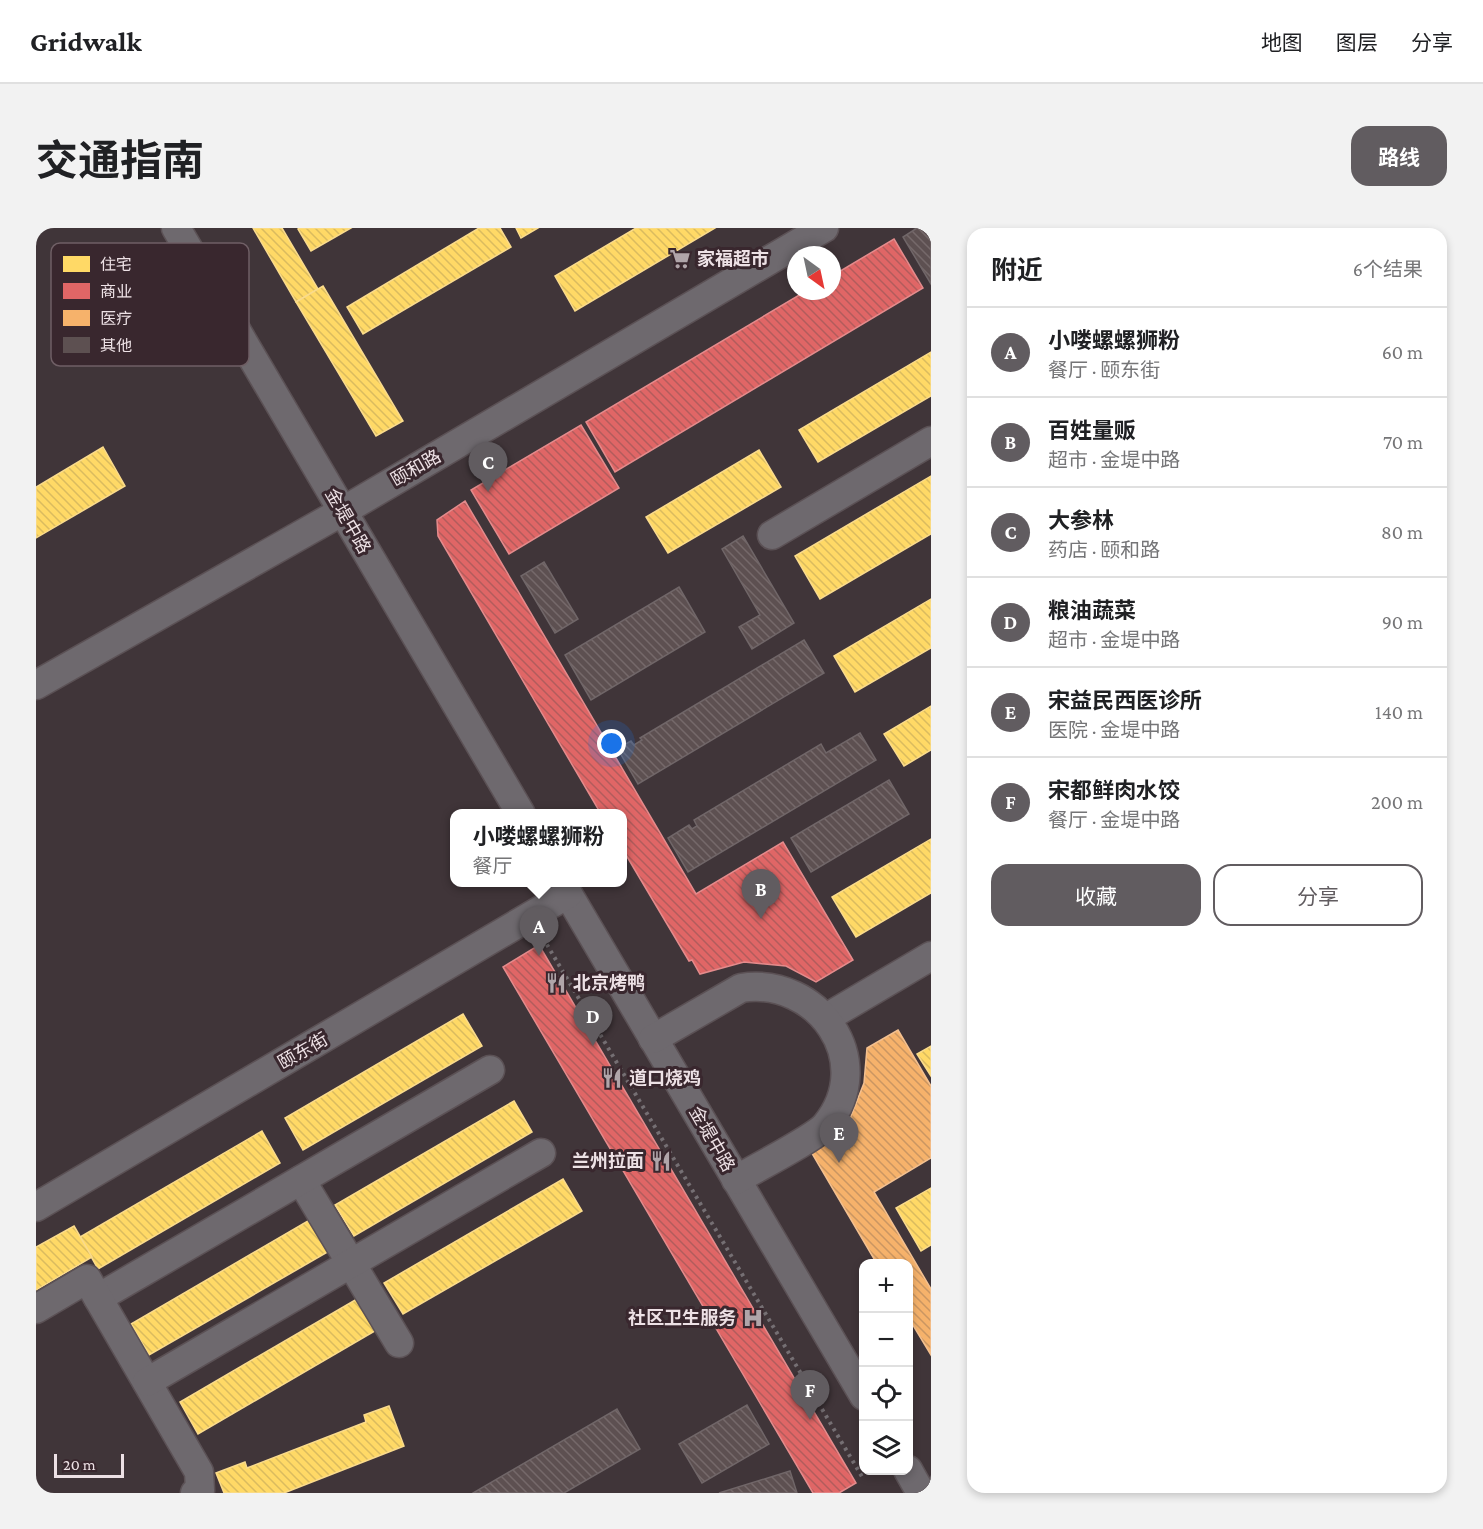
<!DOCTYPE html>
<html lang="zh">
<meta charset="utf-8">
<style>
:root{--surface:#fff;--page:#f2f2f2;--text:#202124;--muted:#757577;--line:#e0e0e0;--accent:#615c60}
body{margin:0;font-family:"Crimson Pro","Noto Sans SC",serif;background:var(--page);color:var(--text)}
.controls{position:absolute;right:18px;bottom:18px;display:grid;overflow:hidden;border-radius:12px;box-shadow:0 3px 9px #0003}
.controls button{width:54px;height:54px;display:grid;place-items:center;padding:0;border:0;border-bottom:2px solid var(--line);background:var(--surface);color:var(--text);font:30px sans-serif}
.compass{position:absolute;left:751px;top:18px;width:54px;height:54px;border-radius:50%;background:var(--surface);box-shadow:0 3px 9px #0003;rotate:147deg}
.scale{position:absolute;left:18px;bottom:15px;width:70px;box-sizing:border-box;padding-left:6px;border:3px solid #ede1e5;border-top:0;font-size:16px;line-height:21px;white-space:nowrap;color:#ede1e5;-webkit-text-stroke:4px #39272e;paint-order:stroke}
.you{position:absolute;left:576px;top:516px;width:21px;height:21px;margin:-15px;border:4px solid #fff;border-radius:50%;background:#1a73e8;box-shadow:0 0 0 9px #1a73e833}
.badge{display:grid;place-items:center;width:39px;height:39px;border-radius:50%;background:var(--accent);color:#fff;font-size:20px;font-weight:700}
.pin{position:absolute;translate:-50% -50px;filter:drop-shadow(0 2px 3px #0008)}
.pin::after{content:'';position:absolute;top:32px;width:21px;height:18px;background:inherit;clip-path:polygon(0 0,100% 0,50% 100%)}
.popup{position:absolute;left:414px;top:581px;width:177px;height:78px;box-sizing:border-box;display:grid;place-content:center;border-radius:12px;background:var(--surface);filter:drop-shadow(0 2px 4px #0005);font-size:20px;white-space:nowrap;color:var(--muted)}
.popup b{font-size:22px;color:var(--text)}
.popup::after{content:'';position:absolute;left:50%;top:100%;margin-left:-12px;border:12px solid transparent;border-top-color:var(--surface)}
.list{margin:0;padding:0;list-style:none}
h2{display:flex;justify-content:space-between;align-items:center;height:78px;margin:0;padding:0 24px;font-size:26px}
h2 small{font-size:20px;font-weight:400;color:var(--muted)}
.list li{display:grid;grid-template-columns:39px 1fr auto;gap:18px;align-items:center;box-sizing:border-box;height:90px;padding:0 24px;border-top:2px solid var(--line)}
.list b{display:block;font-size:22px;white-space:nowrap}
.list p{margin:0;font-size:20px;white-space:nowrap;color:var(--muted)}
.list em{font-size:20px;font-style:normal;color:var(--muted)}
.actions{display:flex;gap:12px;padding:18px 24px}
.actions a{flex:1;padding:14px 0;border:2px solid var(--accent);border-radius:18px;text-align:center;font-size:21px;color:var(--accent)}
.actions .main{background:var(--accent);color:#fff}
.icon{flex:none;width:33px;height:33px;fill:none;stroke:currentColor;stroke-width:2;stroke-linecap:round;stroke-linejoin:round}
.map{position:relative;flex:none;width:895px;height:1265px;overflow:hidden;border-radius:18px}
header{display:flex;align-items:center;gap:36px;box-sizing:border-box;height:84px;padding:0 30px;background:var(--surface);border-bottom:2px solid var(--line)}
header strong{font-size:28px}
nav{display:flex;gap:33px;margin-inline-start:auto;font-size:21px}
.intro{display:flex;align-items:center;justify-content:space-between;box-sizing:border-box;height:144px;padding:0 36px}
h1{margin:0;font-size:42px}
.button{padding:15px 27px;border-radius:18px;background:var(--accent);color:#fff;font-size:21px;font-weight:700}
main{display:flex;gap:36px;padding:0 36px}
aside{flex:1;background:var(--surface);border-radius:18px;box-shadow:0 3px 9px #0003}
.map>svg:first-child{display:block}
.homes{fill:url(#homes-back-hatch);stroke:#fadb8c;stroke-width:1.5}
.shops{fill:url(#shops-back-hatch);stroke:#e48b8c;stroke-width:1.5}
.health{fill:url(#health-back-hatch);stroke:#f3c090;stroke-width:1.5}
.building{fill:url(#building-back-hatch);stroke:#706668;stroke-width:1.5}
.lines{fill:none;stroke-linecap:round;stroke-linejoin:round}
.minor-casing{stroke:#5b5155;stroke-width:31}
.path{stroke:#756f73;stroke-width:4;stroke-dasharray:3 4.5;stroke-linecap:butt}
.minor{stroke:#6e696e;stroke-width:28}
.labels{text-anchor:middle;stroke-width:6;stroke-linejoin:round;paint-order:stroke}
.poi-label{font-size:18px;font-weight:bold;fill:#ede1e5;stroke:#39272e;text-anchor:start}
.street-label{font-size:18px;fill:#ede1e5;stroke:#39272e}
.key{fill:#39272e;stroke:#6f5f65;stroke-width:1.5}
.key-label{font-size:16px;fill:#ede1e5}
</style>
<header>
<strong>Gridwalk</strong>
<nav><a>地图</a><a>图层</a><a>分享</a></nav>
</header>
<div class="intro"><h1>交通指南</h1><a class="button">路线</a></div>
<main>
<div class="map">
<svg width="895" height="1265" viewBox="0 0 895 1265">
<defs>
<pattern id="homes-back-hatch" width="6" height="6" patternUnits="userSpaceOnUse" patternTransform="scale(1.5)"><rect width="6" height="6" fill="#ffd966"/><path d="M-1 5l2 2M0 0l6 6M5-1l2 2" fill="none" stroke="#dabb5f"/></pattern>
<pattern id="shops-back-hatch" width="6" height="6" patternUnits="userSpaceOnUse" patternTransform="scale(1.5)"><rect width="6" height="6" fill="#e06666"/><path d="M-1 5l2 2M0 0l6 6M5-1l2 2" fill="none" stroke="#b25c5c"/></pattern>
<pattern id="health-back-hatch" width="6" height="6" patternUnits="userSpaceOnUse" patternTransform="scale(1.5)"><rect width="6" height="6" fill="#f6b26b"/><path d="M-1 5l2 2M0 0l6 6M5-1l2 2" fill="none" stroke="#ca9662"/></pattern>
<pattern id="building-back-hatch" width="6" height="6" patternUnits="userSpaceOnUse" patternTransform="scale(1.5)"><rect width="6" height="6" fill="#5d5051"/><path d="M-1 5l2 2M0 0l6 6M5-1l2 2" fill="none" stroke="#75696a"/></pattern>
</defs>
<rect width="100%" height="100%" fill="#403539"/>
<!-- homes -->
<g class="homes">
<path d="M217,0H246L282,61L260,74Z"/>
<path d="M264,0H315L275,23L262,1Z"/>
<path d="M443,0H464L475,19L327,106L311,79Z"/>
<path d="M480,0H502L485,10Z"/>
<path d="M600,0H679L539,83L519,48Z"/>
<path d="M287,58L367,193L340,208L260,74Z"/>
<path d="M895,124V168L782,234L763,202Z"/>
<path d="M67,219L89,258L0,310V259Z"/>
<path d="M723,222L745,259L632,325L610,289Z"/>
<path d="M895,248V306L784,371L759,328Z"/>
<path d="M895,371V420L819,464L798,428Z"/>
<path d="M895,478V522L868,538L848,506Z"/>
<path d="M895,611V665L820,709L796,669Z"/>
<path d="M427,786L446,818L267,922L249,890Z"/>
<path d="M895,818V848L881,826Z"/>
<path d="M478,873L496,904L318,1008L299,977Z"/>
<path d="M226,903L244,935L62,1041L44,1009Z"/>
<path d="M527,951L546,983L367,1086L348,1055Z"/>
<path d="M895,960V1017L885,1023L860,980Z"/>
<path d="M277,990L295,1022L113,1127L95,1096Z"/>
<path d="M38,998L56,1029L0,1062V1019Z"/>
<path d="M326,1068L344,1100L162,1206L144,1174Z"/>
<path d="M353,1178L368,1218L248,1265H188L180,1245L209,1234L211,1240L330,1194L328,1187Z"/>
</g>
<!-- shops -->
<g class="shops">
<path d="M858,11L887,60L579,244L550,194L770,63H796V48Z"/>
<path d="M545,197L583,260L473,326L435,262Z"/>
<path d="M429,273L660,666L747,614L817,732L780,754L750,738L708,734L664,746L656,732L653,733L587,622V586H565L402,308L401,292Z"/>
<path d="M503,717L820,1255L803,1265H777L467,739Z"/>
</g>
<!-- health -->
<path class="health" d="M862,802L895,858V930L838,964L895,1061V1127L872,1089V1036H841L774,922L806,901L813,893L828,855L831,820Z"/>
<!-- building -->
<g class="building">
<path d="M881,0H895V56L867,9Z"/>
<path d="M707,308L758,395L716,421L703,399L724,387L686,321Z"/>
<path d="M508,334L542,391L519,405L485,348Z"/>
<path d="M643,359L669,404L555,472L529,427Z"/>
<path d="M768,412L788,445L602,556L584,525L587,524L584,519L595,513L598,517L606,512L604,510Z"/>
<path d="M824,505L840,532L652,644L632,610L653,597L656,601L661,598L658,592L785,516L790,525Z"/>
<path d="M853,552L873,586L775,644L755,610Z"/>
<path d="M711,1177L733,1216L666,1255L643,1216Z"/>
<path d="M581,1181L604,1221L528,1265H437Z"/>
<path d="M754,1243L761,1265H683Z"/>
</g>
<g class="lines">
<!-- minor casing -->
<g class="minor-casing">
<g id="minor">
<path d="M140,0L485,586"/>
<path d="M736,307L895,213"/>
<path d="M0,457L307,283L788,0"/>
<path d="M525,654L828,1168"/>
<path d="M790,790L895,728"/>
<path d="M617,811L705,760C782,748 842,833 790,897C779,910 718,941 700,952"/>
<path d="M265,952L363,1115"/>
<path d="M0,979L532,666"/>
<path d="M62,1070L454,842"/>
<path d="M0,1081L51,1051L163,1244L164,1262L159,1265"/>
<path d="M111,1154L505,925"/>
<path d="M872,1242L885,1265"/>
</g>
</g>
<!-- path -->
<path class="path" d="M507,710L828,1252"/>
<!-- minor -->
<use href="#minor" class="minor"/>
</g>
<!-- icons -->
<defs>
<g id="supermarket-bare" transform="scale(1.62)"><path d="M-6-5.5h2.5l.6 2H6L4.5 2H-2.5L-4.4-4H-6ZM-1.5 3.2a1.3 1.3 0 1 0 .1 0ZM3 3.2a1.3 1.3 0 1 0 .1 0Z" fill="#b0a5a9" stroke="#39272e" stroke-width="2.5" paint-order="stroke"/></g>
<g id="restaurant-bare" transform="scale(1.62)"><path d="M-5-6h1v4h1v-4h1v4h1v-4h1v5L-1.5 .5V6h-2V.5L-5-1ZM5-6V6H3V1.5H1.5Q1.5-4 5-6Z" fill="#b0a5a9" stroke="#39272e" stroke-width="2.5" paint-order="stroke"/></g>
<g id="hospital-bare" transform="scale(1.62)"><path d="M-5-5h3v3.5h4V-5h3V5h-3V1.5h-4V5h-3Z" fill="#b0a5a9" stroke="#39272e" stroke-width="2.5" paint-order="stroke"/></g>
</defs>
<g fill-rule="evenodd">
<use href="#supermarket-bare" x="644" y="31"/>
<use href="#restaurant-bare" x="520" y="755"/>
<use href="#restaurant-bare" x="576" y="850"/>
<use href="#restaurant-bare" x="625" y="933"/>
<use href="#hospital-bare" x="717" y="1090"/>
</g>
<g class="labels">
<!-- poi labels -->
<g class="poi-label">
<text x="661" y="37">家福超市</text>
<text x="537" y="761">北京烤鸭</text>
<text x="593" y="856">道口烧鸡</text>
<text x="608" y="939" text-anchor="end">兰州拉面</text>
<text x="700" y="1096" text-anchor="end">社区卫生服务</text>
</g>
<!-- street labels -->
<g class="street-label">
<text transform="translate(380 240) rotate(-30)" y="6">颐和路</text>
<text transform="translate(312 293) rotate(60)" y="6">金堤中路</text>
<text transform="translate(267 823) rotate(-30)" y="6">颐东街</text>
<text transform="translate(676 911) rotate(60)" y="6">金堤中路</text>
</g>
</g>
<!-- legend -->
<rect x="15" y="15" width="198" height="123" rx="9" class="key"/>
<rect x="27" y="28" width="27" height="16" fill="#ffd966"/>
<rect x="27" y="55" width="27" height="16" fill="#e06666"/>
<rect x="27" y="82" width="27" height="16" fill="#f6b26b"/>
<rect x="27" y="109" width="27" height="16" fill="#5d5051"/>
<g class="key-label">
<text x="64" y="42">住宅</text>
<text x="64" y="69">商业</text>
<text x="64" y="96">医疗</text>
<text x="64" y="123">其他</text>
</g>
</svg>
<div class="controls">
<button>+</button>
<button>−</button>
<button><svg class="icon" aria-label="locate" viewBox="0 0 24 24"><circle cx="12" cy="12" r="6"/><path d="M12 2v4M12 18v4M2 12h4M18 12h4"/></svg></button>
<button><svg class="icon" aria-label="layers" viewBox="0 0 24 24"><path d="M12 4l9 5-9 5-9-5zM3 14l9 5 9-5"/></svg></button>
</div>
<svg class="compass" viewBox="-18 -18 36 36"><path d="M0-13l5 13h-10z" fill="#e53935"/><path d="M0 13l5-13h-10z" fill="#757577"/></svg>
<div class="scale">20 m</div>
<div class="you"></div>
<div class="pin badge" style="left:503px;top:728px">A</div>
<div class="popup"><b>小喽螺螺狮粉</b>餐厅</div>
<div class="pin badge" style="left:725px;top:691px">B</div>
<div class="pin badge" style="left:452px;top:264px">C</div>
<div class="pin badge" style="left:557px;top:818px">D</div>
<div class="pin badge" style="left:803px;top:935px">E</div>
<div class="pin badge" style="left:774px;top:1192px">F</div>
</div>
<aside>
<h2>附近<small>6个结果</small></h2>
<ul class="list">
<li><span class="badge">A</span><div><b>小喽螺螺狮粉</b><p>餐厅 · 颐东街</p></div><em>60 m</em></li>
<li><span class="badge">B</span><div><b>百姓量贩</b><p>超市 · 金堤中路</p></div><em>70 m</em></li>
<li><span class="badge">C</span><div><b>大参林</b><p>药店 · 颐和路</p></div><em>80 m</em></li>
<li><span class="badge">D</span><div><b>粮油蔬菜</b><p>超市 · 金堤中路</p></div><em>90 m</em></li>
<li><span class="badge">E</span><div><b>宋益民西医诊所</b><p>医院 · 金堤中路</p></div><em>140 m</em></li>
<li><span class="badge">F</span><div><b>宋都鲜肉水饺</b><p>餐厅 · 金堤中路</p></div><em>200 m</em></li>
</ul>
<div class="actions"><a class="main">收藏</a><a>分享</a></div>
</aside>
</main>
